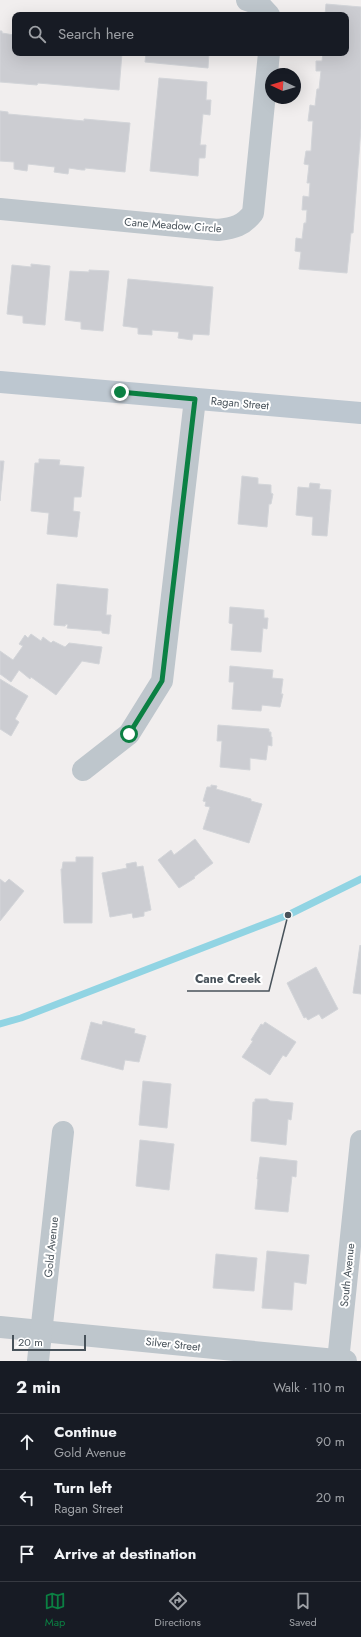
<!DOCTYPE html>
<meta charset="utf-8">
<style>
:root{--surface:#171b24;--page:#20242c;--text:#f1f3f6;--muted:#9ea1a6;--line:#363941;--accent:#0b8043}
body{margin:0;font-family:Jost,sans-serif;background:var(--page);color:var(--text)}
.compass{position:absolute;left:265px;top:68px;width:36px;height:36px;border-radius:50%;background:var(--surface);box-shadow:0 4px 16px #0002;rotate:274deg}
.scale{position:absolute;left:12px;bottom:10px;width:74px;box-sizing:border-box;padding-left:4px;border:2px solid #48525a;border-top:0;font-size:11px;line-height:14px;white-space:nowrap;color:#48525a;-webkit-text-stroke:3px #fff;paint-order:stroke}
.stop{position:absolute;width:12px;height:12px;margin:-9px;border:3px solid #0b8043;border-radius:50%;background:#fff}
.stop.end{background:#0b8043;border-color:#fff;box-shadow:0 1px 4px #0008}
.list{margin:0;padding:0;list-style:none}
h2{display:flex;justify-content:space-between;align-items:center;height:52px;margin:0;padding:0 16px;font-size:17px}
h2 small{font-size:13px;font-weight:400;color:var(--muted)}
.list li{display:grid;grid-template-columns:26px 1fr auto;gap:12px;align-items:center;box-sizing:border-box;height:56px;padding:0 16px;border-top:1px solid var(--line)}
.list b{display:block;font-size:15px;white-space:nowrap}
.list p{margin:0;font-size:13px;white-space:nowrap;color:var(--muted)}
.list em{font-size:13px;font-style:normal;color:var(--muted)}
.icon{flex:none;width:22px;height:22px;fill:none;stroke:currentColor;stroke-width:2;stroke-linecap:round;stroke-linejoin:round}
.map{position:relative;flex:none;width:361px;height:1361px;overflow:hidden}
.search{position:absolute;background:var(--surface);box-shadow:0 4px 16px #0002;left:12px;right:12px;top:12px;height:44px;display:flex;align-items:center;gap:10px;box-sizing:border-box;padding:0 14px;border-radius:8px;color:var(--muted);font-size:15px}
.sheet{height:220px;background:var(--surface)}
nav{display:flex;justify-content:space-around;align-items:center;box-sizing:border-box;height:56px;border-top:1px solid var(--line);background:var(--surface);font-size:11px;color:var(--muted)}
nav a{display:grid;justify-items:center;gap:2px}
nav .on{color:var(--accent)}
.map>svg:first-child{display:block}
.lines{fill:none;stroke-linecap:round;stroke-linejoin:round}
.stream{stroke:#91d4e3;stroke-width:7}
.building{fill:#cccdd2;stroke:#d3d5d9}
.street{stroke:#bec6cc;stroke-width:22}
.secondary{stroke:#bdc7d0;stroke-width:22}
.route{stroke:#0b8043;stroke-width:5}
.labels{text-anchor:middle;stroke-width:4;stroke-linejoin:round;paint-order:stroke}
.street-label{font-size:11px;fill:#48525a;stroke:#fff}
.leader{fill:none;stroke:#48525a;stroke-width:1.5}
.callout-dot{fill:#48525a;stroke:#fff;stroke-width:1.5}
.callout-label{font-size:12px;text-anchor:middle;font-weight:bold;fill:#48525a;stroke:#fff;stroke-width:4;stroke-linejoin:round;paint-order:stroke}
</style>
<div class="map">
<svg width="361" height="1361" viewBox="0 0 361 1361">
<rect width="100%" height="100%" fill="#f1eeee"/>
<g class="lines">
<!-- stream -->
<path class="stream" d="M0,1024L21,1018L288,915L361,879"/>
</g>
<!-- building -->
<g class="building">
<path d="M326,4L361,7V128L353,233H351L347,273L299,269L301,252L295,251L296,238L302,239L304,223H306L307,210H302L303,196L309,197L310,183H307L309,165L304,164L306,151H311L313,121H308L310,105L315,106L317,89H319L321,71H316V61H322L323,53H346V15H325Z"/>
<path d="M14,30L15,53H122L119,90L38,83L37,85L0,82V31H2V33L14,35Z"/>
<path d="M146,53H209L208,68L145,62Z"/>
<path d="M159,78L207,82L206,100H211L210,115L203,114L200,145H206L205,158H199L198,176L150,171Z"/>
<path d="M0,111L8,112V114L84,121V119L130,123L125,172L85,168V170H82L69,168L68,174L54,172L55,167L28,164L27,171L14,169V162L0,161Z"/>
<path d="M31,264L50,266L45,325L23,323V316L7,314L12,265L31,267Z"/>
<path d="M89,270L109,271L103,331L81,329V322L65,320L70,271L89,272Z"/>
<path d="M128,279L213,287L209,335L193,334L192,340L178,338L179,332L152,330V335L138,334V328L123,326Z"/>
<path d="M39,459L60,460L59,465L84,467L81,497H74L73,511L80,512L77,537L47,534L49,513L31,511L35,463H39Z"/>
<path d="M0,461H4L0,501Z"/>
<path d="M242,476L258,478V484L271,485V493L273,494L271,504H269L267,527L238,524Z"/>
<path d="M310,483L320,484L319,489L331,490L327,536L312,535L313,517L296,515L298,487L309,488Z"/>
<path d="M57,584L108,589L106,615H111L109,634L102,633V631L67,628L68,625L66,624L65,626L54,625Z"/>
<path d="M230,607L264,610V618H268L267,629L263,628L261,652L231,650L233,624L229,623Z"/>
<path d="M31,634L41,641L43,637L51,643L53,641L65,647L69,643L102,647L99,664L82,661L56,695L31,677L30,679L19,670L11,682L0,674V651L13,660L23,646L19,644L25,635L28,638Z"/>
<path d="M230,666L273,670L272,678L283,679L281,694H283L280,707L262,705L261,711L232,709L234,682H229Z"/>
<path d="M0,679L28,696L15,719L19,722L11,736L0,729Z"/>
<path d="M218,725L269,729V732H271V737H272V746L268,745L266,760L250,758V770L220,767L222,741H217Z"/>
<path d="M211,785L217,786L216,789L251,799V801L262,804L249,843L203,829L210,807L205,806L206,802L203,801L207,787H211Z"/>
<path d="M195,839L213,863L194,877L195,878L179,888L158,860L171,850L174,855Z"/>
<path d="M76,857H93L92,923H64L61,869H62L63,862H76Z"/>
<path d="M136,862L137,867L143,866L151,910L144,912V916L133,918L132,913L110,917L102,873L127,868L126,864Z"/>
<path d="M0,879L5,883L9,879L24,891L0,921Z"/>
<path d="M360,945L361,946V994L353,993Z"/>
<path d="M316,967L338,1009L322,1019L319,1014L308,1020L306,1017L304,1018L287,983Z"/>
<path d="M103,1021L135,1029L134,1033L146,1036L139,1062L125,1060L123,1070L81,1059L91,1022L102,1025Z"/>
<path d="M265,1022L296,1042L286,1057L283,1055L270,1075L242,1057L253,1041L251,1040L261,1024L263,1025Z"/>
<path d="M143,1081L171,1084L167,1128L139,1125Z"/>
<path d="M255,1099H267L270,1101L293,1103L291,1120L288,1119L286,1145L251,1141L253,1102H255Z"/>
<path d="M140,1140L174,1144L169,1190L136,1186Z"/>
<path d="M260,1157L297,1161L296,1177L292,1176L288,1212L255,1209L258,1179H257Z"/>
<path d="M267,1251L309,1255L306,1284L294,1282L292,1310L262,1308Z"/>
<path d="M216,1254L257,1258L254,1291L213,1288Z"/>
</g>
<g class="lines">
<!-- street -->
<g class="street">
<path d="M247,0L259,4L269,15"/>
<path d="M0,209L218,230C234,228 243,226 253,213L269,53"/>
<path d="M83,770L129,734L162,681L195,399"/>
<path d="M0,1327L346,1361"/>
<path d="M38,1361L63,1132"/>
<path d="M338,1361L361,1141"/>
</g>
<!-- secondary -->
<path class="secondary" d="M0,382L361,413"/>
</g>
<g class="lines">
<!-- route -->
<path class="route" d="M120,392L195,399L162,681L129,734"/>
</g>
<g class="labels">
<!-- street labels -->
<g class="street-label">
<text transform="translate(173 225) rotate(4)" y="4">Cane Meadow Circle</text>
<text transform="translate(240 403) rotate(5)" y="4">Ragan Street</text>
<text transform="translate(51 1247) rotate(-84)" y="4">Gold Avenue</text>
<text transform="translate(347 1275) rotate(-84)" y="4">South Avenue</text>
<text transform="translate(173 1344) rotate(6)" y="4">Silver Street</text>
</g>
</g>
<!-- callouts -->
<path class="leader" d="M288 915L269 991H187"/>
<circle class="callout-dot" cx="288" cy="915" r="4"/>
<g class="callout-label">
<text x="228" y="983">Cane Creek</text>
</g>
</svg>
<svg class="compass" viewBox="-18 -18 36 36"><path d="M0-13l5 13h-10z" fill="#e53935"/><path d="M0 13l5-13h-10z" fill="#9ea1a6"/></svg>
<div class="scale">20 m</div>
<div class="stop" style="left:129px;top:734px"></div>
<div class="stop end" style="left:120px;top:392px"></div>
<div class="search"><svg class="icon" aria-label="search" viewBox="0 0 24 24"><circle cx="10" cy="10" r="6"/><path d="M15 15l6 6"/></svg>Search here</div>
</div>
<section class="sheet">
<h2>2 min<small>Walk · 110 m</small></h2>
<ul class="list">
<li><svg class="icon" aria-label="ahead" viewBox="0 0 24 24"><path d="M12 20V5M6 11l6-6 6 6"/></svg><div><b>Continue</b><p>Gold Avenue</p></div><em>90 m</em></li>
<li><svg class="icon" aria-label="left" viewBox="0 0 24 24"><path d="M17 20v-9H6M10 6l-5 5 5 5"/></svg><div><b>Turn left</b><p>Ragan Street</p></div><em>20 m</em></li>
<li><svg class="icon" aria-label="arrive" viewBox="0 0 24 24"><path d="M6 21V4h12l-3 4 3 4H6"/></svg><div><b>Arrive at destination</b></div></li>
</ul>
</section>
<nav>
<a class="on"><svg class="icon" aria-label="map" viewBox="0 0 24 24"><path d="M3 6l6-2 6 2 6-2v14l-6 2-6-2-6 2zM9 4v14M15 6v14"/></svg>Map</a>
<a><svg class="icon" aria-label="directions" viewBox="0 0 24 24"><path d="M12 3l9 9-9 9-9-9zM9 14v-3h6M13 9l2 2-2 2"/></svg>Directions</a>
<a><svg class="icon" aria-label="saved" viewBox="0 0 24 24"><path d="M7 4h10v16l-5-4-5 4z"/></svg>Saved</a>
</nav>
